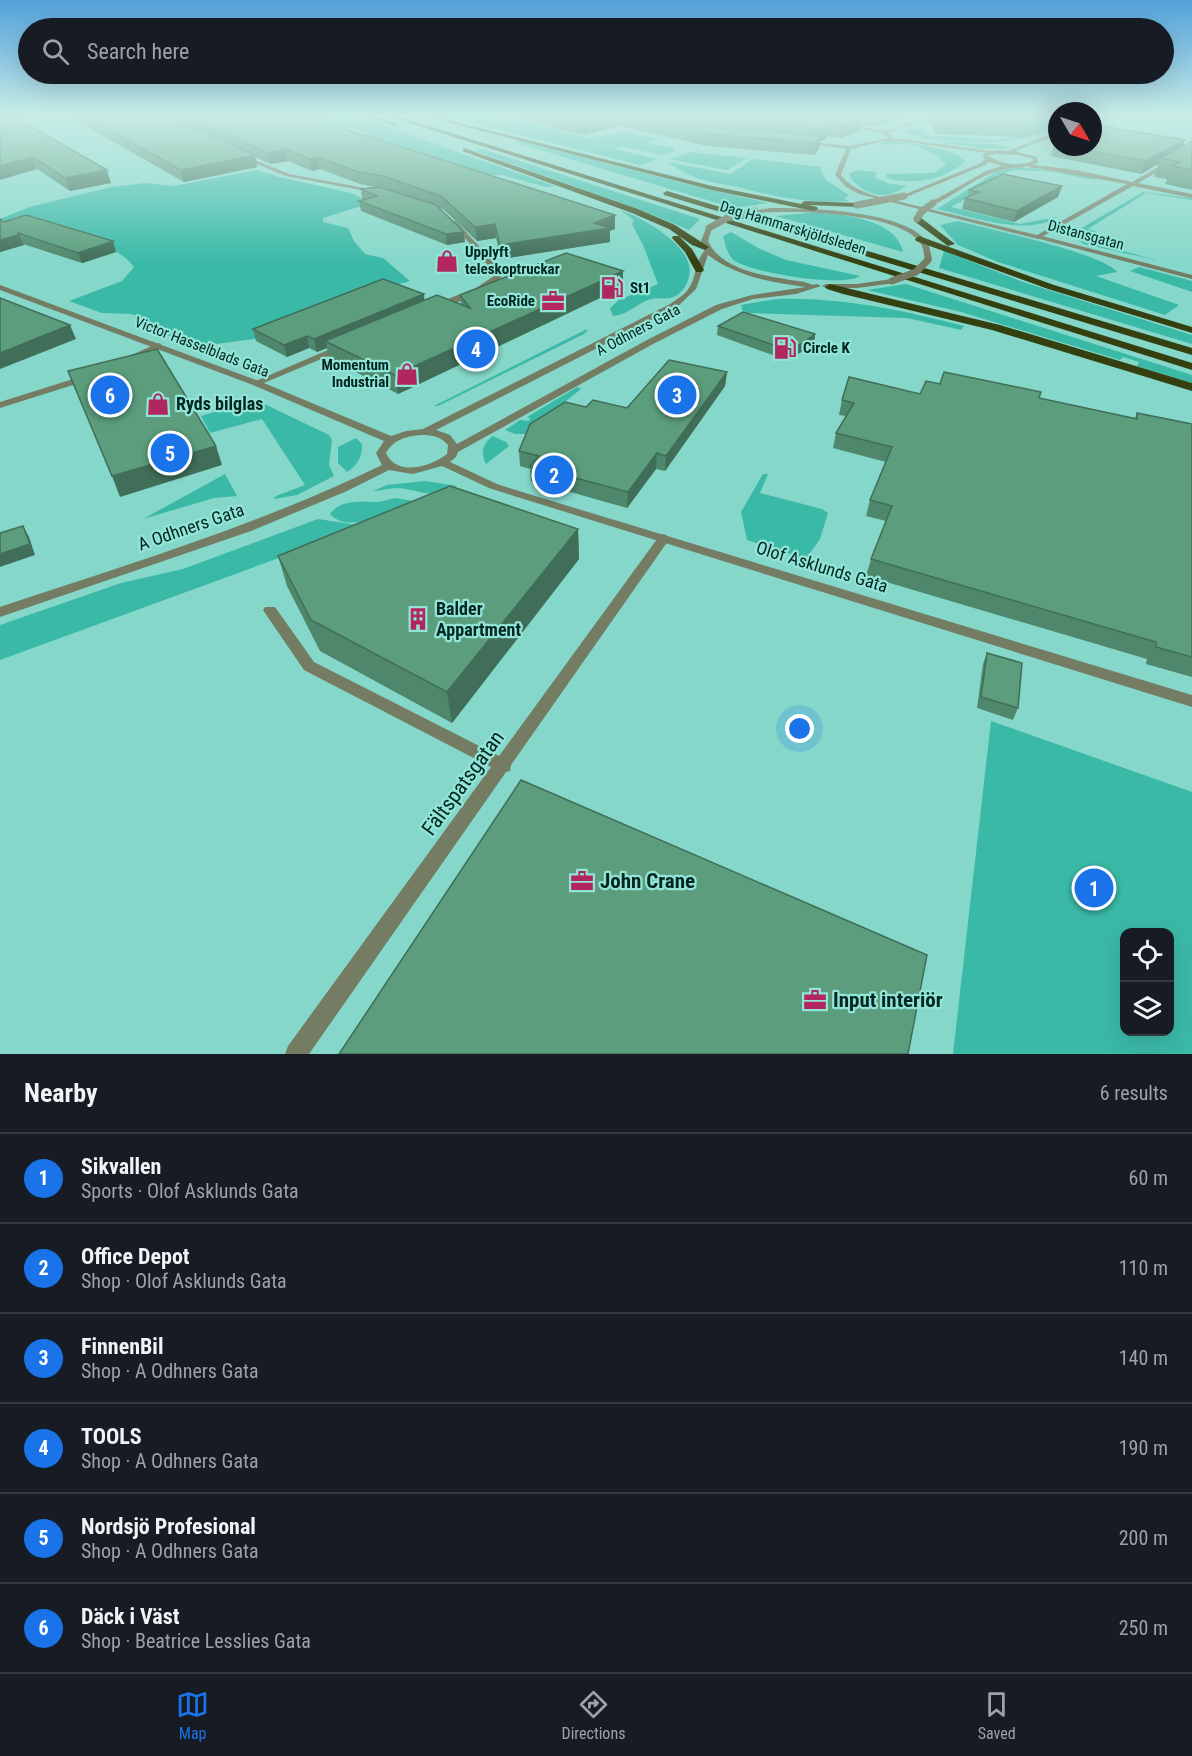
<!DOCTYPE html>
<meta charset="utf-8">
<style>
:root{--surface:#171b24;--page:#242831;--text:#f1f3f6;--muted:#9ea1a6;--line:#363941;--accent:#1a73e8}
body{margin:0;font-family:"Roboto Condensed",sans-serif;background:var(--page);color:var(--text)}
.controls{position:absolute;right:18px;bottom:18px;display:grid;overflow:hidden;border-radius:12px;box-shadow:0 6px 24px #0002}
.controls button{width:54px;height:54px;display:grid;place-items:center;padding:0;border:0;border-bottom:2px solid var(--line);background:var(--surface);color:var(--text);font:30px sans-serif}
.compass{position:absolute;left:1048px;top:102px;width:54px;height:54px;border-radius:50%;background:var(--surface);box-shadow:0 6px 24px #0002;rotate:129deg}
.you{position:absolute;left:800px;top:729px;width:21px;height:21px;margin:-15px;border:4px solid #fff;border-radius:50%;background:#1a73e8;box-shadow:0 0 0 9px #1a73e833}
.badge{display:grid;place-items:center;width:39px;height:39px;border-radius:50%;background:var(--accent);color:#fff;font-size:20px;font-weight:700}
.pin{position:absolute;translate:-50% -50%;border:3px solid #fff;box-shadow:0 2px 6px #0006}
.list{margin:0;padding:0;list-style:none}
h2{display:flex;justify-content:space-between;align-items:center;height:78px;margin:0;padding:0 24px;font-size:26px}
h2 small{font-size:20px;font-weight:400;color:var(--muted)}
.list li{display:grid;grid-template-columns:39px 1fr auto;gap:18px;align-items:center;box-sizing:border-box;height:90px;padding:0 24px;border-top:2px solid var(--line)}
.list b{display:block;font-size:22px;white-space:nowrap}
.list p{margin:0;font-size:20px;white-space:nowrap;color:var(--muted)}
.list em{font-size:20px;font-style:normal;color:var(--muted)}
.icon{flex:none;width:33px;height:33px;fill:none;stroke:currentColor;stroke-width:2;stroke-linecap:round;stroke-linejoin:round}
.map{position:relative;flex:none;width:1192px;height:1054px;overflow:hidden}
.search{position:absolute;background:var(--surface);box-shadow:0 6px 24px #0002;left:18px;right:18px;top:18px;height:66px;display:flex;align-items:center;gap:15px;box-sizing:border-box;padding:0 21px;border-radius:33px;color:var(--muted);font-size:22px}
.sheet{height:618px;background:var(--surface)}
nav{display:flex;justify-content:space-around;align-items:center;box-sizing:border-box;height:84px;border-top:2px solid var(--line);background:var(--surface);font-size:16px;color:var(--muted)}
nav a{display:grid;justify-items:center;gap:3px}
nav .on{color:var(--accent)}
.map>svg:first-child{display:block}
.green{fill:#3bb9a7;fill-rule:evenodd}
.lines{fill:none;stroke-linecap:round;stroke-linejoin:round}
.minor{fill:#747c63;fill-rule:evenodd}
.tertiary{fill:#747c63;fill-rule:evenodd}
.primary{fill:#344010;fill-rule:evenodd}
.tertiary-bridge{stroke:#747c63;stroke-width:7}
.wall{fill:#4e876c}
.shaded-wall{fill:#406e58}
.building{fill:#5b9d7d;stroke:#406e58;stroke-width:1.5}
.labels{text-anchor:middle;stroke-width:4.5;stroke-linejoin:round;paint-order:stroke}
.far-street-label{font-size:15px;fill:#022621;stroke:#92e4d6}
.far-poi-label{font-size:15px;font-weight:bold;fill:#022621;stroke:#92e4d6;text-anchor:start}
.poi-label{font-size:18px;font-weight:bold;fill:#022621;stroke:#92e4d6;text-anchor:start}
.street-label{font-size:18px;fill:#022621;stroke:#92e4d6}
.near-street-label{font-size:21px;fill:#022621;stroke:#92e4d6}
.near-poi-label{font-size:21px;font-weight:bold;fill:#022621;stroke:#92e4d6;text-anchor:start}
</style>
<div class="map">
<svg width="1192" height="1054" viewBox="0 0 1192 1054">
<rect width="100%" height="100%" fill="#85d7c9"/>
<!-- green -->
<g class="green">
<path d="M315,115H353L555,186L546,187L503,175H484L353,139L372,135Z"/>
<path d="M440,115H501L587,138L626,132L657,139L648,143L675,148V151L663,155L621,146L615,149L657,159L640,165Z"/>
<path d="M1057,117V125C1045,130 1034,136 1022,139C999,145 923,143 904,131L910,128L925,131L923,135L995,140L1023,135L1030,125Z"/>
<path d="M902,136L946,142L995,144L1012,149H984Z"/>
<path d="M522,141L682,183L768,203L734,208L516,143Z"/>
<path d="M892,141C909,143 954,147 965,161C949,179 908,187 886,177L887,174L934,173L946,165C939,153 917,145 903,144C895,143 888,147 880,143Z"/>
<path d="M482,149L700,219L689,230L639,209L475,151Z"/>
<path d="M692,152L747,158L727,170L669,159Z"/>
<path d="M753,159L822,167L821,170L826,180L849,195L844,199L850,201C816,204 782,198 749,190C716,181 697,184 668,162L730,174Z"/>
<path d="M1021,167L1097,178L1094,180L1054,172L1018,170L1003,173L988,181L995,183L951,207L1020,224L1057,217C1029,237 969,216 937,209L997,171Z"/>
<path d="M257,170L279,177L351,193L371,203L323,218V222L348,228L354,241L365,254L383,258L410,281L389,287L254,339L216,344L204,349L143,326V318L131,314L102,313L69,301L122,281L134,267C112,236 42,232 6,226L0,219L30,207L111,187L145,183L173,186Z"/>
<path d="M858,170L876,172L875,178L891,184L907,186C901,189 892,195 884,195C872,196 852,185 849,174Z"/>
<path d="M1143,192L1192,198V200L1146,193L1088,229L1097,232L1088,238L1097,241L1094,243L1156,260L1084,244L1073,237V233Z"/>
<path d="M620,210C644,218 700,249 688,280C686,287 680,295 673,297C666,300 658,297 651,299C637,303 628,315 613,316L610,308L619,300L658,284L643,245L632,224L634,220Z"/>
<path d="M819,212C846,215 897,220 903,252L776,216Z"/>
<path d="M958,221C988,229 1102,253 1117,272L1096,276L1179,305L1165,315L998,262L958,245L940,225Z"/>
<path d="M731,232L760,249L786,260L860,276C842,288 754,273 735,261C728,256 725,245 723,236Z"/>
<path d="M944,251L1023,282L1192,335V344L939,268Z"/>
<path d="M1139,267L1192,281V292L1130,271Z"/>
<path d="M906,284L1192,375V383L1137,366L1139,362L1123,357L1120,360L961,312L867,290Z"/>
<path d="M776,299C841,297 902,310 964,326L961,330L907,318L748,313L742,310L741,305Z"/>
<path d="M585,330H588L584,334L438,406H434Z"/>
<path d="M577,387L581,389L525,434H515L505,430L520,420L529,421L530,418L527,417Z"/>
<path d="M256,400L329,435L332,440L329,465L334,476L297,495L274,499L276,496L305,485L262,419L210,433L201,416Z"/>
<path d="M493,436L506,442L509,446L486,464C480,453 483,443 493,436Z"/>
<path d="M356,438L362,444C363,456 357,466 347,472L338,463V447Z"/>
<path d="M225,474L237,496L214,498L143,519Z"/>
<path d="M763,474H768L760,493L822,509L828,513L820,539L806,559L747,540L741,512Z"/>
<path d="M425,481L457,486C432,501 423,490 397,488C389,488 381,491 373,491L387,485Z"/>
<path d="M395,498L414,501C393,510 350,536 330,514C341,499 360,502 376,502C382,502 389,499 395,498Z"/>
<path d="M318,519L358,525L350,532L0,660V625L121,583L183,569Z"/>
<path d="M991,721L1192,792V1054H953ZM1124,933H1170V1032H1124Z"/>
</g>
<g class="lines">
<!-- minor -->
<g class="minor">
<path d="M932,115H938L889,133L893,138L998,152L995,154L899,141L880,142L851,149L841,175C849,186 860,190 872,195L1037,235L1127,184L1029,167L1027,164L1076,170L1132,182L1192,148V152L1138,183L1192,194V198L1133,186L1038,239L859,194L846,187L835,175L846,149L801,143L804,141L849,146L888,138L883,134L843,125L845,124L885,131Z"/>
<path d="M241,154L289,174L380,191L377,193L286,176L239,157Z"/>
<path d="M452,221H456L500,269L502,276C487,294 460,302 438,308L434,306L435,304L476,288L494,276L493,271L452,223Z"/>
<path d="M158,343L161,344V348L129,362L126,363L121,360Z"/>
<path d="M342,344L345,345V349L259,385H253L251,383Z"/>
<path d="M86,375L91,378L89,380L0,408V402Z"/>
<path d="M664,534L670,538L668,541L511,765L510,771L506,772L309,1054H285L288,1046L491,767L304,670L265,613L263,610L265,607H275L314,662L499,756L660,535Z"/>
</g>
<!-- tertiary -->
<g class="tertiary">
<path d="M1096,115H1102L1093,119V116Z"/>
<path d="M1057,132V135L1015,151L1037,157L1038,163C1023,169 1007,167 992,173C971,181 953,196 933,205L931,202L986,171L1002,166L989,162L985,165L906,197L901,196L981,163L985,159L982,157L985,153L995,150L1008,151ZM995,154L1018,155L1033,159V161C1018,167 1002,164 988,156Z"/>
<path d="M771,208C807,208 905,210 927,242C930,246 931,255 932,260L925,262C924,256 924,248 921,244C901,211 790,210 755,213L752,211Z"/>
<path d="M709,226L712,228L708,241C720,268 759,275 785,279C794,281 805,281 813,285L817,284L821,286L796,294L753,299L722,309L653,344L458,452L456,457L450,462L497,484L522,492L1192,695V707L514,496L489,488L442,466L413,474L389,470L347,491L251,531L0,617V607C129,564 259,525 382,465L376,453L384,441L253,385L0,290V285L259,381L391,436L406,431L423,429L670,304C677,299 685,295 689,288C697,276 695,261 705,250L701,241L706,228ZM708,255C736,276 772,283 806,287L752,295L716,305L647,340L457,444L450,435L436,430L676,308L696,289ZM422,435C433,435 441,437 448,445L447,454C430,467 397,477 386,453C394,439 407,436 422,435Z"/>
<path d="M1038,235L1192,275V279L1036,238L1035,237Z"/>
<path d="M892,279L896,281L895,283L857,288H826L822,286L826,284H857Z"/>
</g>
<!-- primary -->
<g class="primary">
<path d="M364,115H372L399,125L394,126Z"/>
<path d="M384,115H393L1192,363V370Z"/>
<path d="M419,115H428L712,186L801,204L804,201L857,203L861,205L857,207L808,205L817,207L818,209L814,211L712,190Z"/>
<path d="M464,148L638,209L675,225L709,247L705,250L692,245L669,229L632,213L462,151Z"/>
<path d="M667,191L1192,348V355L664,195L663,193Z"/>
<path d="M914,217H920L955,244L948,246L914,221Z"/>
<path d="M673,236H679L692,249L704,270L702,272H696L685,252L672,238Z"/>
<path d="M919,236L1054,285L1192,327V333L1048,289L916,241L915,239Z"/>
<path d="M830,284L1000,325L1192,383V391L992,330L843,294L827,289L825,287Z"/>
</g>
<!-- tertiary-bridge -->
<g class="tertiary-bridge">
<path d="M857,205L904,196"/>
<path d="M917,219L921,212L933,203"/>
<path d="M709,228L727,218L755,211"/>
<path d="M892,281L916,272L928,260"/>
</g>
</g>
<!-- wall -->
<g class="wall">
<path d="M0,115H21L19,119L111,183L70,191L37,169Z"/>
<path d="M66,115H310L345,127V129L615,229L610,231V242L501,259L496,238L477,241L443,209L438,207L465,242L447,245L361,211L359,201L364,200L362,199L361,189L375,187L360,184L320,169L312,171L288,161L270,164L255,157L257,167L184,182Z"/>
<path d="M505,115H911L874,127L861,124L860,131L839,138L827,136L824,141H820L819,149L814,155L707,146L620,126L583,135Z"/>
<path d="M929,115H1022L1032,125L1028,137L936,134L928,121Z"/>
<path d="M1192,141V190L1165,184L1167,179L1154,177L1158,164L1141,174L1051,156L1054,144L1057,143V147H1182Z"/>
<path d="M1062,186L1058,197L1014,222L962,209L965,198L968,197L969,190Z"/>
<path d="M0,219L4,222L116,252L82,263L23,244L24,245L0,252Z"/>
<path d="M623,271V287L398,394L329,358L327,348L317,352L309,348L287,357L256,341L253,329L424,300L461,304L460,295Z"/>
<path d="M718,326L815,334L814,344L793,357L786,355L781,358L717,335Z"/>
<path d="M727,372L725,386L665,471L656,469L627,508L531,481L530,469L520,466L519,451L586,407L627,408Z"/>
<path d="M940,384L1039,398L1135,418L1137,413L1192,424V677L1146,664L1147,659L866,576L871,559L886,521L866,516L870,500L886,462L833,448L836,433L846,416L839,415L842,400L920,394Z"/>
<path d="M578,529L579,559L452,723L320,651L287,586L278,556Z"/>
<path d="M987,653L1018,708L1013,720L977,708L983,664Z"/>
</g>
<!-- shaded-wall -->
<g class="shaded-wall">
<path d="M11,115H21L15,125Z"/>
<path d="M615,115H620V126L583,135V123Z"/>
<path d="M877,115H911L874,127Z"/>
<path d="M862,119L860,131L839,138L841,126Z"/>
<path d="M829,124L827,136L824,141L825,129Z"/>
<path d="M821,136L819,149L814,155L816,143Z"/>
<path d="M1185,140L1180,152L1161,158L1158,164L1141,174L1146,161Z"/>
<path d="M285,149L288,161L270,164L268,153Z"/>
<path d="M255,155L257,167L184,182L181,170Z"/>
<path d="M33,157L37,169L0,180V166Z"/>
<path d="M318,157L320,169L312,171L310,159Z"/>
<path d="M107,170L111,183L70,191L65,178Z"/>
<path d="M1062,186L1058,197L1014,222L1017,211Z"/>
<path d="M615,215V229L610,231V242L501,259L500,245L594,223Z"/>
<path d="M495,224L496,238L477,241L475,227Z"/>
<path d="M464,232L465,242L447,245L446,234Z"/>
<path d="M19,235L24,245L0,252V240Z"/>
<path d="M113,241L116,252L82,263L78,253Z"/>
<path d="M623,271V287L398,394L395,375Z"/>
<path d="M424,294L425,306L325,341L327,348L317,352L314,339Z"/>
<path d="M70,325L76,339L0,369V353Z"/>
<path d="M815,334L814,344L793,357L795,348Z"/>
<path d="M307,336L309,348L287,357L284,345Z"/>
<path d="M787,345L786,355L781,358L782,348Z"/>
<path d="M727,372L725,386L665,471L666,456Z"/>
<path d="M216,446L222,465L120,497L112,476Z"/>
<path d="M657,453L656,469L627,508L628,492Z"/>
<path d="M23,526L29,537L35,555L0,567V554Z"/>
<path d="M578,529L579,559L452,723L447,692Z"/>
</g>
<!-- building -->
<g class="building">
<path d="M0,115H11L107,170L65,178L33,157L0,166Z"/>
<path d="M81,115H165L255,155L181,170Z"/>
<path d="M182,115H310L345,127L342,128L615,215L594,223L610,228L500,245L495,224L475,227L441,196L383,176L358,172L318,157L310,159L285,149L268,153Z"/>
<path d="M551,115H615L583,123Z"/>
<path d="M625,115H657L704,125L821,136L816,143L708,134Z"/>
<path d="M687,115H840L862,119L841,126L829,124L825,129L705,119Z"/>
<path d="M934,115H1022L1032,125L939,122Z"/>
<path d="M1096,125L1185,140L1146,161L1071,147H1093V127Z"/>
<path d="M1192,141V170L1172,166L1179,162L1161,158Z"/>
<path d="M1003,174L1062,186L1017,211L965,198L979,192L969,190Z"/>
<path d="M379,187L436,205L464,232L446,234L359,201L377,196L361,189Z"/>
<path d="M26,215L113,241L78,253L18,233L19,235L0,240V219L4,222Z"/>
<path d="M566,253L623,271L395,375L325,341L437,295L470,308L460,295Z"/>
<path d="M383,279L424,294L314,339L307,336L284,345L253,329Z"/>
<path d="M0,298L70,325L0,353Z"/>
<path d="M743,312L815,334L795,348L787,345L782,348L718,326Z"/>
<path d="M157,349L216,446L112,476L68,371Z"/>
<path d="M669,360L727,372L666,456L657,453L628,492L530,466L539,456L519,451L530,424L565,402L586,407L593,400L627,408Z"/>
<path d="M944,372L1041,392L1039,398L1137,419V413L1192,424V657L1156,647V642L871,559L892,506L870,500L892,447L836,433L854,403L842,400L849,377L920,394L926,381L940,384Z"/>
<path d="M450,486L578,529L447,692L311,620L278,556Z"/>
<path d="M23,526L30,544L0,554V533Z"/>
<path d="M987,653L1022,663L1018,708L981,697Z"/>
<path d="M521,780L927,955L908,1054H339Z"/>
</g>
<!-- sky -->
<linearGradient id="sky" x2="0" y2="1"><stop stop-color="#52a2db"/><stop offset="0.44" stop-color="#c8ede7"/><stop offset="1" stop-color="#c8ede7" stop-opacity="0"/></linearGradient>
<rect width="1192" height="262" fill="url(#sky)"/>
<!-- icons -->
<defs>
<g id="shop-bare" transform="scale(1.8)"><path d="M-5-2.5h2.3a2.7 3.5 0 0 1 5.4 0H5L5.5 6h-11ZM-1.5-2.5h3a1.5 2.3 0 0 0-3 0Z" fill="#b2265f" stroke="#92e4d6" stroke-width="2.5" paint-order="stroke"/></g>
<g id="fuel-bare" transform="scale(1.8)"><path d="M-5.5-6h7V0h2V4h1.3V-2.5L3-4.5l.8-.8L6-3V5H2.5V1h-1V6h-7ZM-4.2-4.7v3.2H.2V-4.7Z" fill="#b2265f" stroke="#92e4d6" stroke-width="2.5" paint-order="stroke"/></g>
<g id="office-bare" transform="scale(1.8)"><path d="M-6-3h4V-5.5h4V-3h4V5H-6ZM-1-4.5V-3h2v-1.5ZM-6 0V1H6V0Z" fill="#b2265f" stroke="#92e4d6" stroke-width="2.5" paint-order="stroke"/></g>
<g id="building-bare" transform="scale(1.8)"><path d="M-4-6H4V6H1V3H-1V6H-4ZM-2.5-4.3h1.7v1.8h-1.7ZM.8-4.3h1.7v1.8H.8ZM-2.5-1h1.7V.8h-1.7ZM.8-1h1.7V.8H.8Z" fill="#b2265f" stroke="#92e4d6" stroke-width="2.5" paint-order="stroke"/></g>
</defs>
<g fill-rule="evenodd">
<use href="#shop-bare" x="447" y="261"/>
<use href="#fuel-bare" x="612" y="288"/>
<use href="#office-bare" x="553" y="301"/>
<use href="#fuel-bare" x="785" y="348"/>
<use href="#shop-bare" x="407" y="374"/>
<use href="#shop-bare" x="158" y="404"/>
<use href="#building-bare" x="418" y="619"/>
<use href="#office-bare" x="582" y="881"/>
<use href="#office-bare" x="815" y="1000"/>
</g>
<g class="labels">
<!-- far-street labels -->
<g class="far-street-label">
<text transform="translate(793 228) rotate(17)" y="5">Dag Hammarskjöldsleden</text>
<text transform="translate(1086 235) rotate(15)" y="5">Distansgatan</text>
<text transform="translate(638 330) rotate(-28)" y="5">A Odhners Gata</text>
<text transform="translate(202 347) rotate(21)" y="5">Victor Hasselblads Gata</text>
</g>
<!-- far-poi labels -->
<g class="far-poi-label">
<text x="465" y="257">Upplyft<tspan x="465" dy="17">teleskoptruckar</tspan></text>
<text x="630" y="293">St1</text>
<text x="535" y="306" text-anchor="end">EcoRide</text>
<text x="803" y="353">Circle K</text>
<text x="389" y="370" text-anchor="end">Momentum<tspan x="389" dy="17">Industrial</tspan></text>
</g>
<!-- poi labels -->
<g class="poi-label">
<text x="176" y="410">Ryds bilglas</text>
<text x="436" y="615">Balder<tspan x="436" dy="21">Appartment</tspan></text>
</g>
<!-- street labels -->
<g class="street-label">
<text transform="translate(191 527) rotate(-19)" y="6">A Odhners Gata</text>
<text transform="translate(822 567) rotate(17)" y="6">Olof Asklunds Gata</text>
</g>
<!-- near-street labels -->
<g class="near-street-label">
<text transform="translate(463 783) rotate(-54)" y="7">Fältspatsgatan</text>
</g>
<!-- near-poi labels -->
<g class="near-poi-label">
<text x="600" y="888">John Crane</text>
<text x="833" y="1007">Input interiör</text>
</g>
</g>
</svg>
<div class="controls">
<button><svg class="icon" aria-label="locate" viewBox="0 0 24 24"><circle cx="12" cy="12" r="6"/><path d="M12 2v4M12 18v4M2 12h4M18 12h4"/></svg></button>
<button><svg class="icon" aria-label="layers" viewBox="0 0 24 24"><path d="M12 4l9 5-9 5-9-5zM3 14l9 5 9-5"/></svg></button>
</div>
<svg class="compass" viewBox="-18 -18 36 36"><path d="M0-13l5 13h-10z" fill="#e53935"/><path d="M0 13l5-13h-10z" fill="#9ea1a6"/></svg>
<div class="you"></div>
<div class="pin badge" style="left:1094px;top:888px">1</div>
<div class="pin badge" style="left:554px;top:475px">2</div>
<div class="pin badge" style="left:677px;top:395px">3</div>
<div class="pin badge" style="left:476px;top:349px">4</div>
<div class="pin badge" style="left:170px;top:453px">5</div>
<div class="pin badge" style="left:110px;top:395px">6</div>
<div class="search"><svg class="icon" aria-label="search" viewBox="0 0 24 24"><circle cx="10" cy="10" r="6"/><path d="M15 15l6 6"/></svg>Search here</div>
</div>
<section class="sheet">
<h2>Nearby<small>6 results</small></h2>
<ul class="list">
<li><span class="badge">1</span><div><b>Sikvallen</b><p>Sports · Olof Asklunds Gata</p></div><em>60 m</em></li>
<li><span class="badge">2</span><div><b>Office Depot</b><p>Shop · Olof Asklunds Gata</p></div><em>110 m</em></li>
<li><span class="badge">3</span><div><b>FinnenBil</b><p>Shop · A Odhners Gata</p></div><em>140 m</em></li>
<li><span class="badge">4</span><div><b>TOOLS</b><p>Shop · A Odhners Gata</p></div><em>190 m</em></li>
<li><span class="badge">5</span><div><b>Nordsjö Profesional</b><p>Shop · A Odhners Gata</p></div><em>200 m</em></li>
<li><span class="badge">6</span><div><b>Däck i Väst</b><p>Shop · Beatrice Lesslies Gata</p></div><em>250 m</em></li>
</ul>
</section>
<nav>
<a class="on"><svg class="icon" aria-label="map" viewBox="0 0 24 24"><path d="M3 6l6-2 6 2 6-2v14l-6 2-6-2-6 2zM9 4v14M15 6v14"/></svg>Map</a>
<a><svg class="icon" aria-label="directions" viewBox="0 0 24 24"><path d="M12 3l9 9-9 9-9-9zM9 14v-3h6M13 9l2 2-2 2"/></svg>Directions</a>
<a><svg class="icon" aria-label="saved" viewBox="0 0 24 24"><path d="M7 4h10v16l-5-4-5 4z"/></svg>Saved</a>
</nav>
